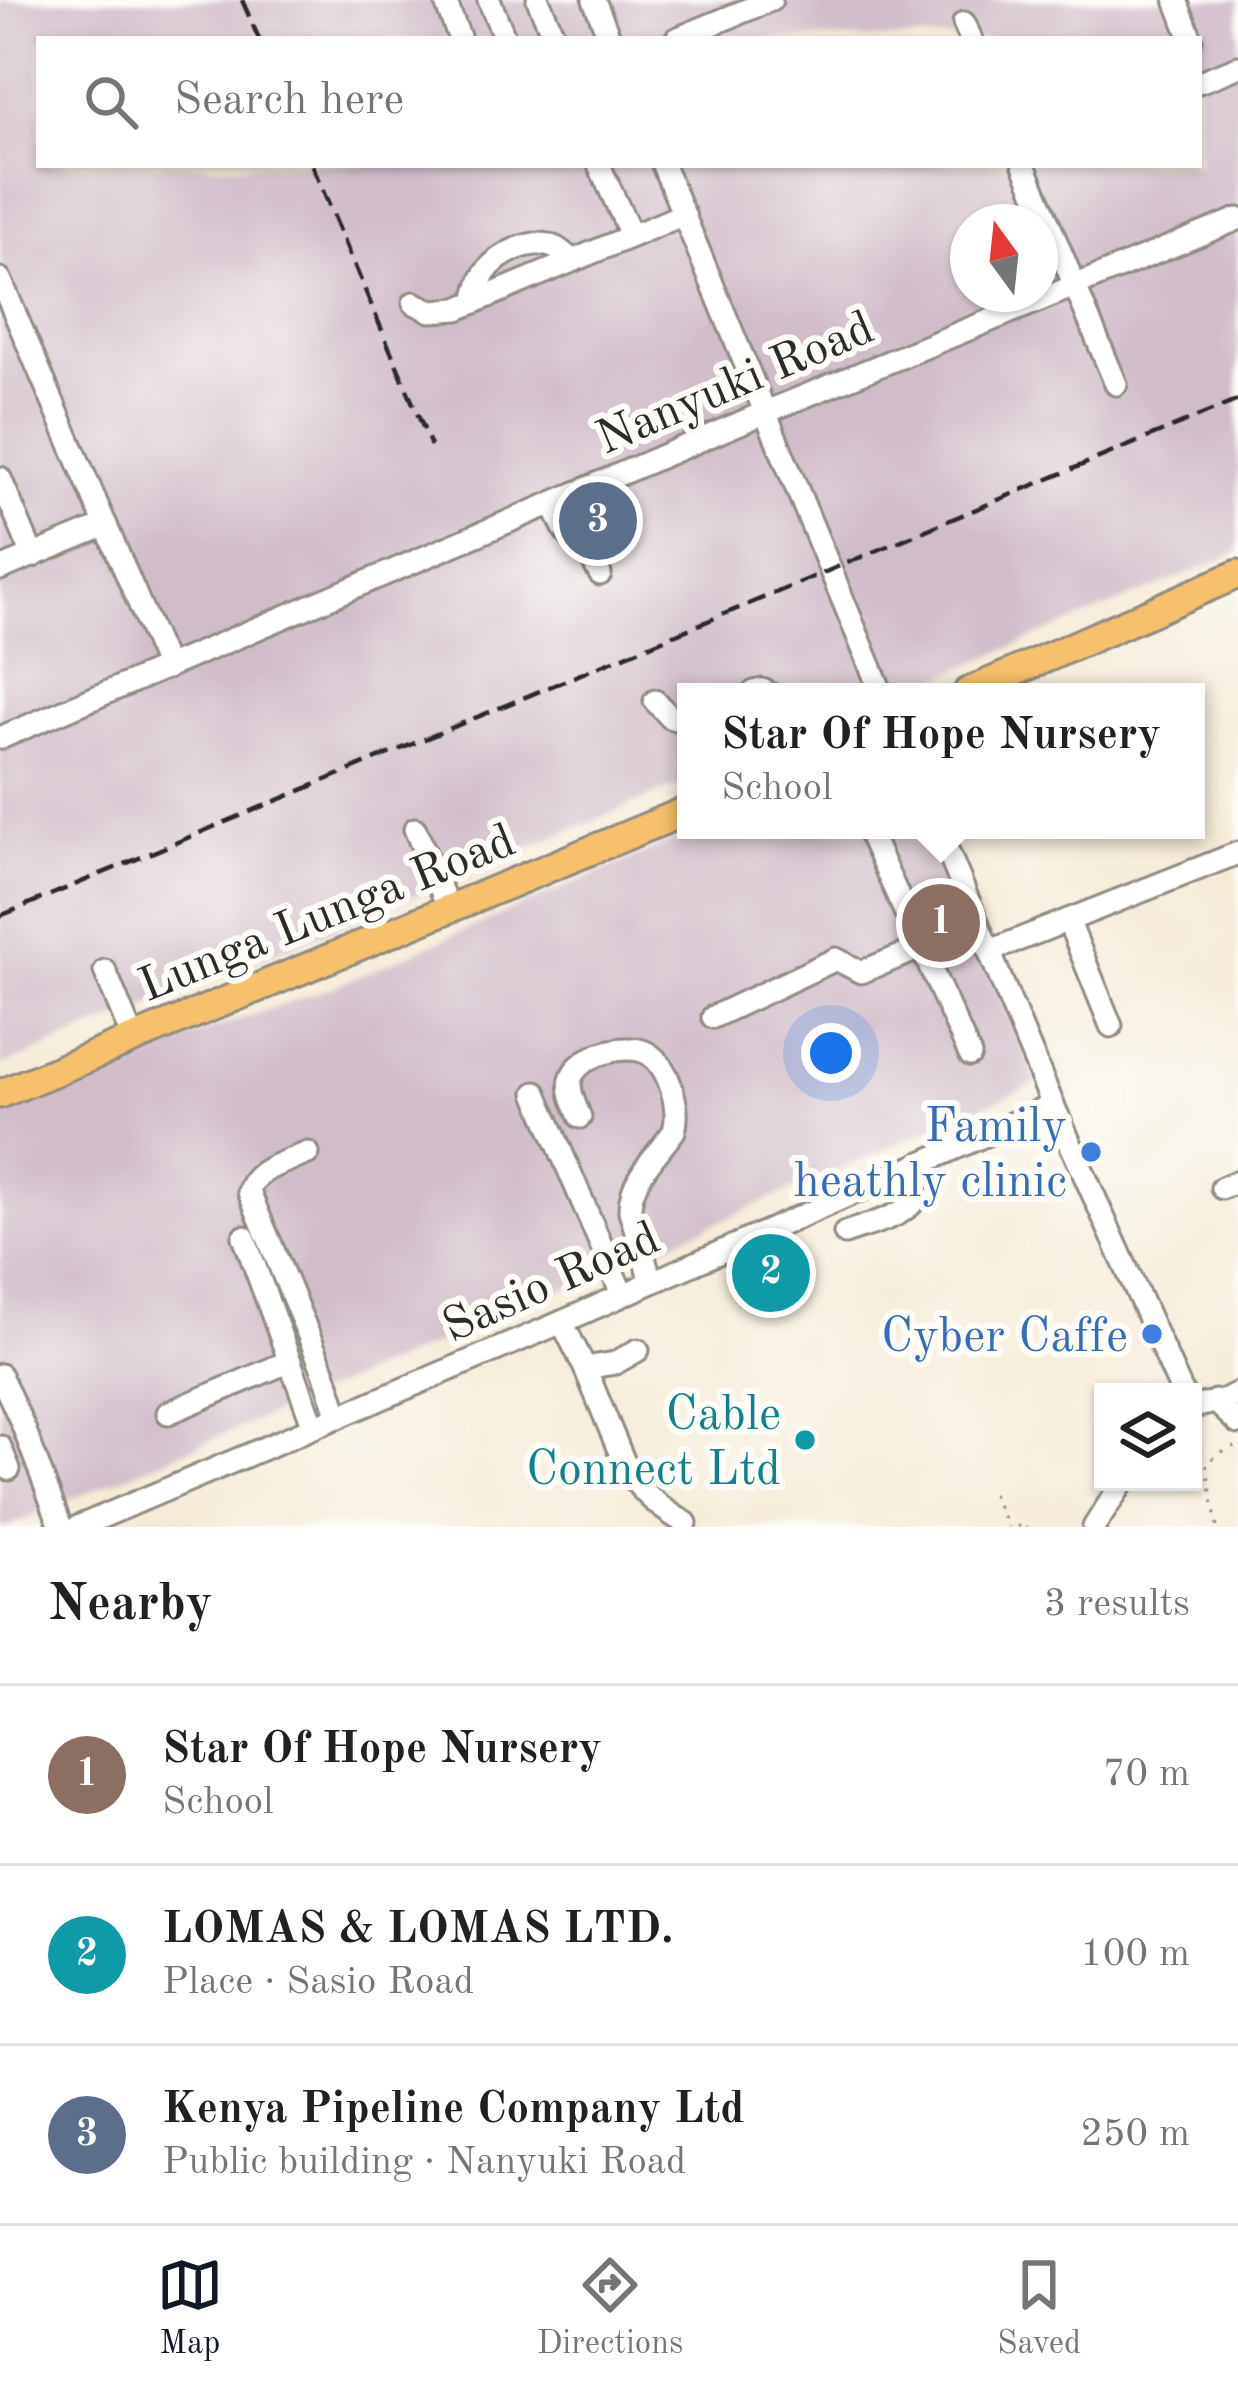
<!DOCTYPE html>
<meta charset="utf-8">
<style>
:root{--surface:#fff;--page:#f2f2f2;--text:#202124;--muted:#757577;--line:#e0e0e0;--accent:#111827}
body{margin:0;font-family:"Old Standard TT",serif;background:var(--page);color:var(--text)}
.controls{position:absolute;right:36px;bottom:36px;display:grid;overflow:hidden;border-radius:0px;box-shadow:0 3px 9px #0004}
.controls button{width:108px;height:108px;display:grid;place-items:center;padding:0;border:0;border-bottom:3px solid var(--line);background:var(--surface);color:var(--text);font:60px sans-serif}
.compass{position:absolute;left:950px;top:204px;width:108px;height:108px;border-radius:50%;background:var(--surface);box-shadow:0 3px 9px #0004;rotate:345deg}
.you{position:absolute;left:831px;top:1053px;width:42px;height:42px;margin:-30px;border:9px solid #fff;border-radius:50%;background:#1a73e8;box-shadow:0 0 0 18px #1a73e833}
.badge{display:grid;place-items:center;width:78px;height:78px;border-radius:50%;background:var(--accent);color:#fff;font-size:39px;font-weight:700}
.pin{position:absolute;translate:-50% -50%;border:6px solid #fff;box-shadow:0 3px 12px #0006}
.popup{position:absolute;left:677px;top:683px;width:528px;height:156px;box-sizing:border-box;display:grid;place-content:center;border-radius:0px;background:var(--surface);filter:drop-shadow(0 3px 9px #0005);font-size:39px;white-space:nowrap;color:var(--muted)}
.popup b{font-size:45px;color:var(--text)}
.popup::after{content:'';position:absolute;left:50%;top:100%;margin-left:-24px;border:24px solid transparent;border-top-color:var(--surface)}
.list{margin:0;padding:0;list-style:none}
h2{display:flex;justify-content:space-between;align-items:center;height:156px;margin:0;padding:0 48px;font-size:51px}
h2 small{font-size:39px;font-weight:400;color:var(--muted)}
.list li{display:grid;grid-template-columns:78px 1fr auto;gap:36px;align-items:center;box-sizing:border-box;height:180px;padding:0 48px;border-top:3px solid var(--line)}
.list b{display:block;font-size:45px;white-space:nowrap}
.list p{margin:0;font-size:39px;white-space:nowrap;color:var(--muted)}
.list em{font-size:39px;font-style:normal;color:var(--muted)}
.icon{flex:none;width:66px;height:66px;fill:none;stroke:currentColor;stroke-width:2;stroke-linecap:round;stroke-linejoin:round}
.map{position:relative;flex:none;width:1238px;height:1527px;overflow:hidden}
.search{position:absolute;background:var(--surface);box-shadow:0 3px 9px #0004;left:36px;right:36px;top:36px;height:132px;display:flex;align-items:center;gap:30px;box-sizing:border-box;padding:0 42px;border-radius:0px;color:var(--muted);font-size:45px}
.sheet{height:696px;background:var(--surface)}
nav{display:flex;justify-content:space-around;align-items:center;box-sizing:border-box;height:168px;border-top:3px solid var(--line);background:var(--surface);font-size:33px;color:var(--muted)}
nav a{display:grid;justify-items:center;gap:6px}
nav .on{color:var(--accent)}
.map>svg:first-child{display:block}
.industrial{fill:#d1bdca;fill-rule:evenodd}
.lines{fill:none;stroke-linecap:round;stroke-linejoin:round}
.minor-casing{stroke:#908b81;stroke-width:27}
.major-casing{stroke:#908b81;stroke-width:33}
.path{stroke:#908b81;stroke-width:3;stroke-dasharray:3 9;stroke-linecap:butt}
.minor{stroke:#fff;stroke-width:21}
.major{stroke:#f7c06c;stroke-width:27}
.rail{stroke:#2b2b2b;stroke-width:4.5;stroke-dasharray:18 9;stroke-linecap:butt}
.shop-dot{fill:#3f7fe0;stroke:#fdfcf7;stroke-width:4.5}
.culture-dot{fill:#0f9aa8;stroke:#fdfcf7;stroke-width:4.5}
.labels{text-anchor:middle;stroke-width:12;stroke-linejoin:round;paint-order:stroke}
.street-label{font-size:48px;fill:#2b2b2b;stroke:#fdfcf7}
.shop-label{font-size:48px;fill:#366cbe;stroke:#fdfcf7;text-anchor:end}
.culture-label{font-size:48px;fill:#0d838f;stroke:#fdfcf7;text-anchor:end}
</style>
<div class="map">
<svg width="1238" height="1527" viewBox="0 0 1238 1527">
<rect width="100%" height="100%" fill="#fdfcf7"/>
<filter id="ink" filterUnits="userSpaceOnUse"><feTurbulence type="fractalNoise" baseFrequency=".00833" numOctaves="2"/><feDisplacementMap in="SourceGraphic" scale="24" xChannelSelector="R" yChannelSelector="G"/><feConvolveMatrix kernelMatrix="1 2 1 2 8 2 1 2 1" color-interpolation-filters="sRGB"/></filter>
<filter id="wash" filterUnits="userSpaceOnUse"><feTurbulence type="fractalNoise" baseFrequency=".004" numOctaves="4" result="noise"/><feDisplacementMap in="SourceGraphic" scale="48" xChannelSelector="R" yChannelSelector="G"/><feGaussianBlur stdDeviation="2.7" result="paint"/><feColorMatrix in="noise" values="0 0 0 0 0 0 0 0 0 0 0 0 0 0 0 0 0 1.4 0 .05"/><feComposite in="paint" operator="in"/></filter>
<g filter="url(#wash)">
<rect width="100%" height="100%" fill="#f6ebd7"/>
<!-- industrial -->
<g class="industrial">
<path d="M0,0H1238V553L904,692H686V782L0,1067ZM39,39H1199V165H39ZM968,222H1040V294H968Z"/>
<path d="M698,830H931L1037,1083L629,1261L7,1527H0V1104L338,985Z"/>
</g>
</g>
<g filter="url(#ink)">
<g class="lines">
<!-- minor casing -->
<g class="minor-casing">
<g id="minor">
<path d="M489,0L505,39"/>
<path d="M538,0L555,39"/>
<path d="M594,0L610,39"/>
<path d="M1176,0L1191,39"/>
<path d="M447,6L460,39"/>
<path d="M964,23L971,39"/>
<path d="M676,39L771,0"/>
<path d="M1199,82L1238,67"/>
<path d="M599,165L631,235"/>
<path d="M663,165L881,692"/>
<path d="M1024,165L1116,384"/>
<path d="M0,279L167,668"/>
<path d="M475,302C477,291 479,282 485,273C498,254 532,236 556,248C559,249 569,258 572,260"/>
<path d="M414,303L431,311L458,309L684,214"/>
<path d="M0,478L33,556"/>
<path d="M552,504L566,532L590,556L600,574"/>
<path d="M0,569L106,525"/>
<path d="M754,692L762,690L767,692"/>
<path d="M655,701L671,718L686,721"/>
<path d="M0,738L766,412L1238,219"/>
<path d="M415,829L449,909"/>
<path d="M868,830L970,1055"/>
<path d="M939,830L1053,1105L1182,1392"/>
<path d="M1068,920L1111,1026"/>
<path d="M990,951L1238,853"/>
<path d="M105,971L133,1039"/>
<path d="M713,1017L836,959L861,972L978,925"/>
<path d="M536,1093L622,1294"/>
<path d="M580,1117C575,1105 568,1091 571,1079C577,1055 627,1042 647,1053C669,1065 681,1109 674,1131C657,1155 629,1180 630,1211L651,1281"/>
<path d="M308,1153C287,1162 254,1168 249,1192L324,1372L339,1417"/>
<path d="M1222,1188L1238,1181"/>
<path d="M845,1233C868,1224 905,1218 918,1196L909,1169"/>
<path d="M244,1237L314,1427"/>
<path d="M562,1322L585,1368L628,1472C644,1495 662,1510 686,1523"/>
<path d="M585,1368L615,1363L638,1350"/>
<path d="M0,1375L22,1423L61,1527"/>
<path d="M1215,1401L1238,1423"/>
<path d="M1193,1407L1224,1400L1238,1393"/>
<path d="M168,1413L290,1361"/>
<path d="M0,1447L9,1469"/>
<path d="M78,1527L562,1322L1053,1105"/>
<path d="M1094,1527L1123,1482"/>
</g>
</g>
<!-- major casing -->
<g class="major-casing">
<g id="major">
<path d="M968,692L1238,574"/>
<path d="M0,1094L686,811"/>
</g>
</g>
<!-- path -->
<g class="path">
<path d="M992,1494L1008,1527"/>
<path d="M1017,1527L1024,1523L1026,1527"/>
<path d="M1217,1527L1206,1463L1228,1448L1236,1446L1235,1444"/>
</g>
<!-- minor -->
<use href="#minor" class="minor"/>
<!-- major -->
<use href="#major" class="major"/>
<!-- rail -->
<g class="rail">
<path d="M242,0L259,39"/>
<path d="M312,165L431,446"/>
<path d="M0,916L1238,400"/>
</g>
</g>
</g>
<!-- markers -->
<g class="shop-dot">
<circle cx="1091" cy="1152" r="12"/>
<circle cx="1152" cy="1334" r="12"/>
</g>
<circle class="culture-dot" cx="805" cy="1440" r="12"/>
<g class="labels">
<!-- street labels -->
<g class="street-label">
<text transform="translate(734 381) rotate(-23)" y="17">Nanyuki Road</text>
<text transform="translate(326 911) rotate(-22)" y="17">Lunga Lunga Road</text>
<text transform="translate(550 1280) rotate(-24)" y="17">Sasio Road</text>
</g>
<!-- shop labels -->
<g class="shop-label">
<text x="1067" y="1141">Family<tspan x="1067" dy="55">heathly clinic</tspan></text>
<text x="1128" y="1351">Cyber Caffe</text>
</g>
<!-- culture labels -->
<g class="culture-label">
<text x="781" y="1429">Cable<tspan x="781" dy="55">Connect Ltd</tspan></text>
</g>
</g>
</svg>
<div class="controls">
<button><svg class="icon" aria-label="layers" viewBox="0 0 24 24"><path d="M12 4l9 5-9 5-9-5zM3 14l9 5 9-5"/></svg></button>
</div>
<svg class="compass" viewBox="-18 -18 36 36"><path d="M0-13l5 13h-10z" fill="#e53935"/><path d="M0 13l5-13h-10z" fill="#757577"/></svg>
<div class="you"></div>
<div class="pin badge" style="left:941px;top:923px;background:#8d6e63">1</div>
<div class="popup"><b>Star Of Hope Nursery</b>School</div>
<div class="pin badge" style="left:771px;top:1273px;background:#0f9aa8">2</div>
<div class="pin badge" style="left:598px;top:521px;background:#5c6f8a">3</div>
<div class="search"><svg class="icon" aria-label="search" viewBox="0 0 24 24"><circle cx="10" cy="10" r="6"/><path d="M15 15l6 6"/></svg>Search here</div>
</div>
<section class="sheet">
<h2>Nearby<small>3 results</small></h2>
<ul class="list">
<li><span class="badge" style="background:#8d6e63">1</span><div><b>Star Of Hope Nursery</b><p>School</p></div><em>70 m</em></li>
<li><span class="badge" style="background:#0f9aa8">2</span><div><b>LOMAS &amp; LOMAS LTD.</b><p>Place · Sasio Road</p></div><em>100 m</em></li>
<li><span class="badge" style="background:#5c6f8a">3</span><div><b>Kenya Pipeline Company Ltd</b><p>Public building · Nanyuki Road</p></div><em>250 m</em></li>
</ul>
</section>
<nav>
<a class="on"><svg class="icon" aria-label="map" viewBox="0 0 24 24"><path d="M3 6l6-2 6 2 6-2v14l-6 2-6-2-6 2zM9 4v14M15 6v14"/></svg>Map</a>
<a><svg class="icon" aria-label="directions" viewBox="0 0 24 24"><path d="M12 3l9 9-9 9-9-9zM9 14v-3h6M13 9l2 2-2 2"/></svg>Directions</a>
<a><svg class="icon" aria-label="saved" viewBox="0 0 24 24"><path d="M7 4h10v16l-5-4-5 4z"/></svg>Saved</a>
</nav>
